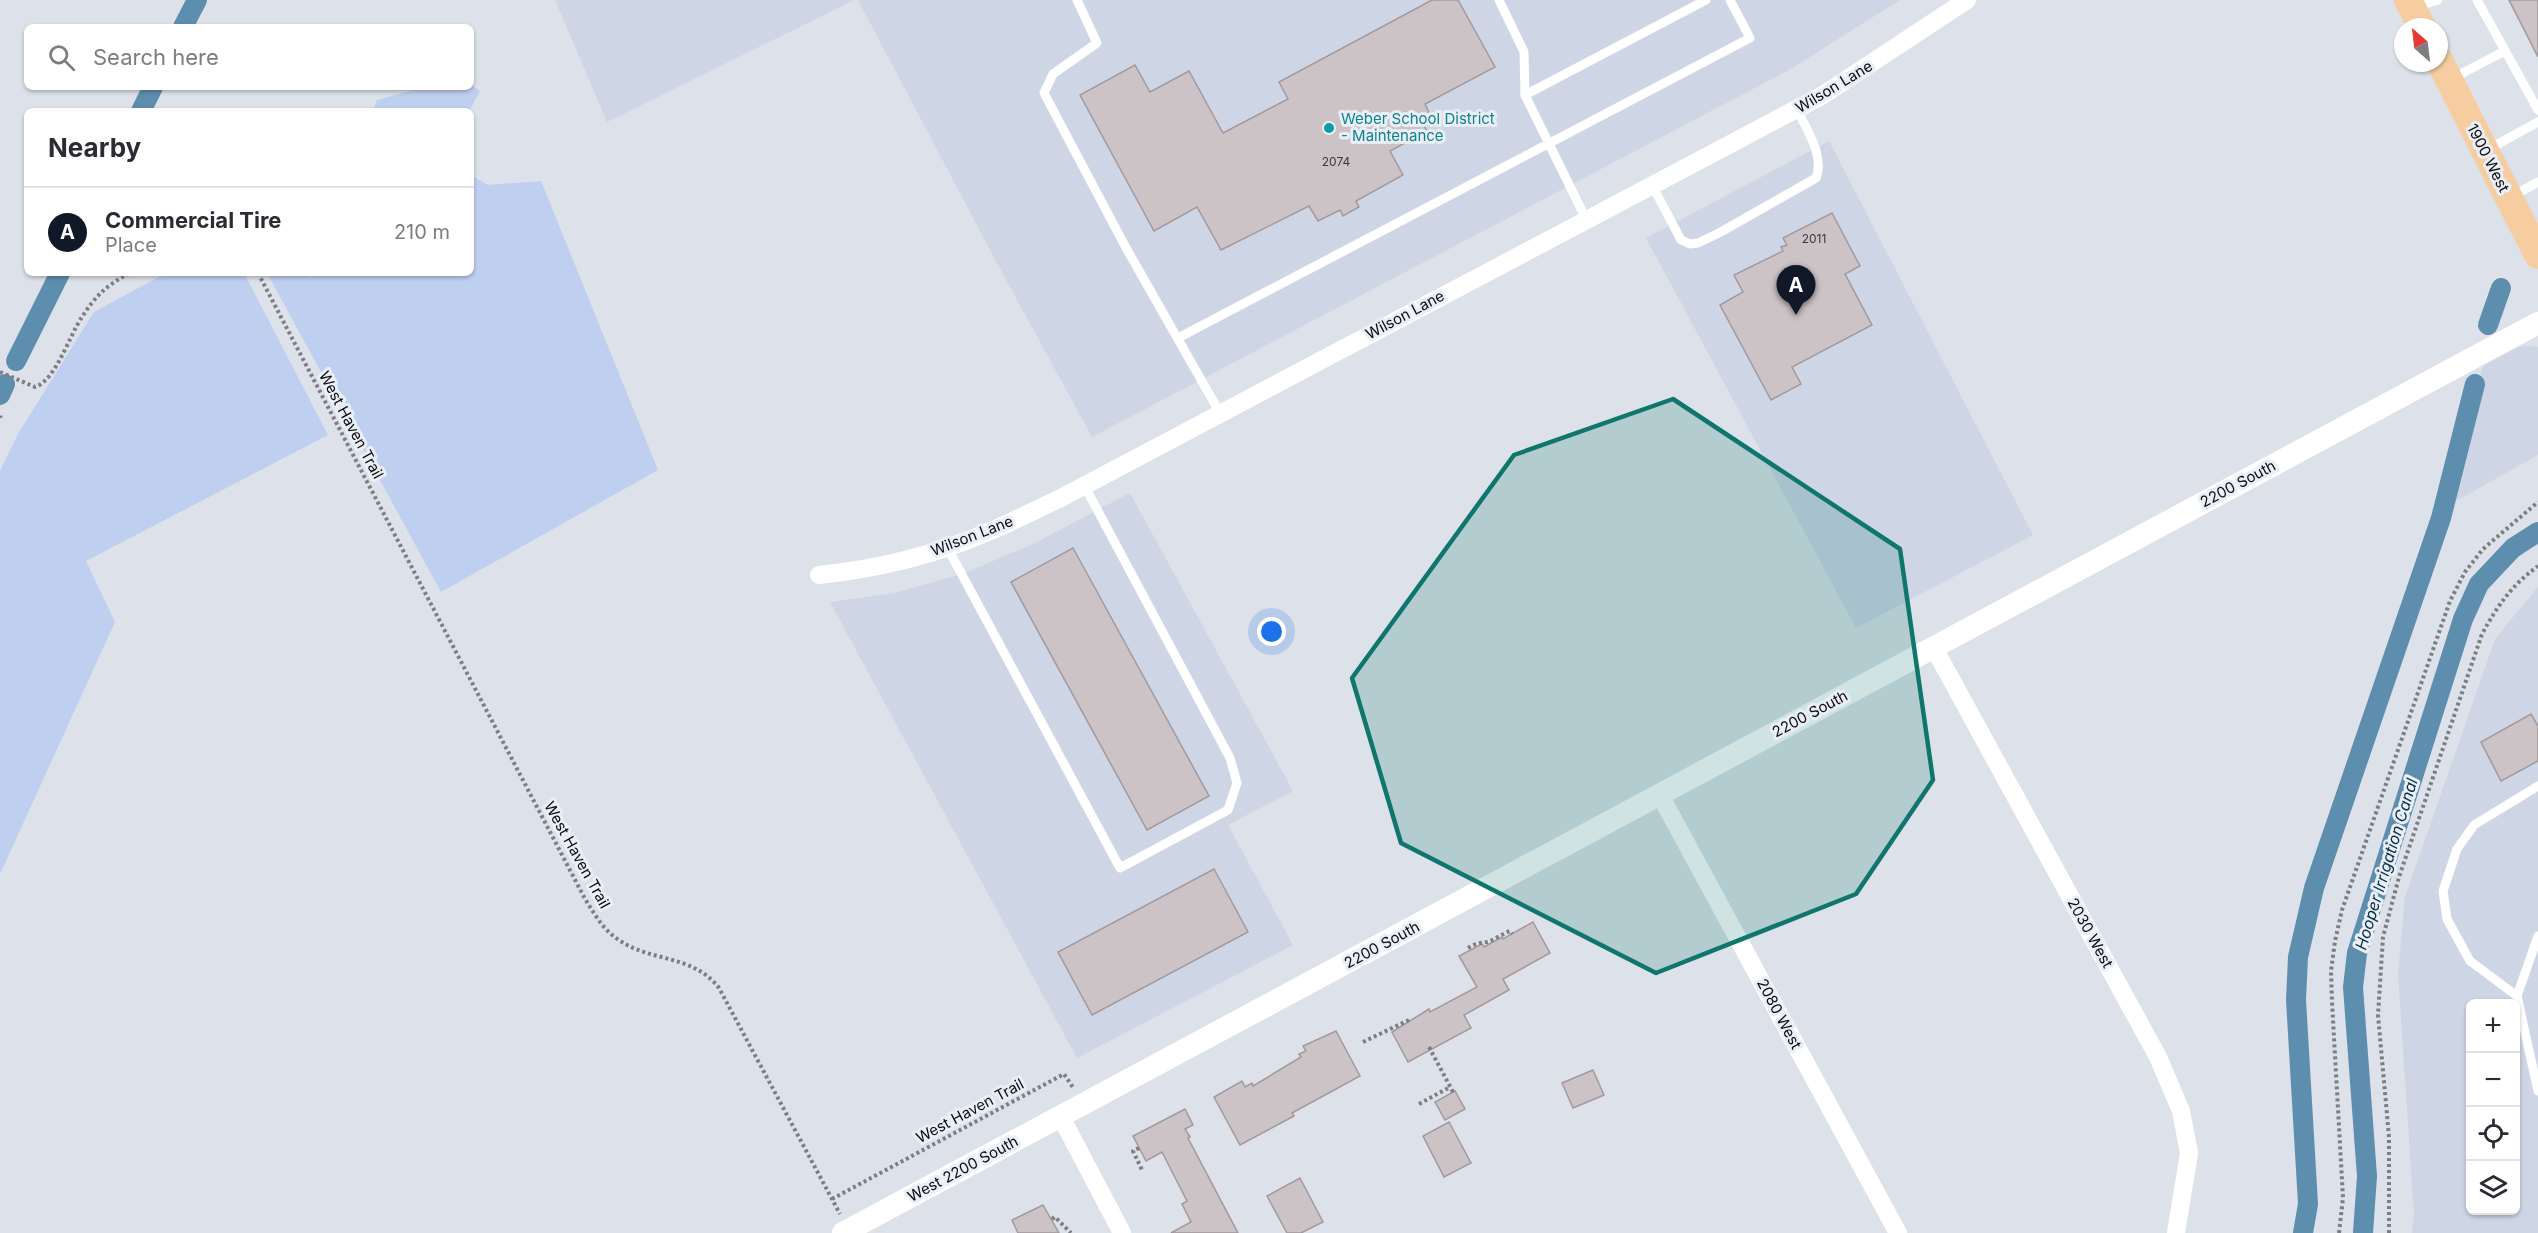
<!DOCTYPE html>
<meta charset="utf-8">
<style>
:root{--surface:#fff;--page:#f7f7f7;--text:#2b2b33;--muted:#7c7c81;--line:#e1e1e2;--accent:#111827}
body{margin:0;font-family:Inter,sans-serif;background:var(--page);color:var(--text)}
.controls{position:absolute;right:18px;bottom:18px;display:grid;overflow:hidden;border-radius:9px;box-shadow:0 2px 4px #0004}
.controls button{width:54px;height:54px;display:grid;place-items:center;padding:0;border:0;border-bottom:2px solid var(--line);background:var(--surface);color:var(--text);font:30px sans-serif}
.compass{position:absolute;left:2394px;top:18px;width:54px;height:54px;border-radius:50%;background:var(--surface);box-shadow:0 2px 4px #0004;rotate:332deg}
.you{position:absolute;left:1272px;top:632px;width:21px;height:21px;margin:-15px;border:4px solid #fff;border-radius:50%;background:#1a73e8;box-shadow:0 0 0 9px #1a73e833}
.badge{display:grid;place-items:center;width:39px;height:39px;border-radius:50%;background:var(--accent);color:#fff;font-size:20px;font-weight:700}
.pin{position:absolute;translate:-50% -50px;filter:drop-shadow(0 2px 3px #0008)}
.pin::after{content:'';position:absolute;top:32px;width:21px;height:18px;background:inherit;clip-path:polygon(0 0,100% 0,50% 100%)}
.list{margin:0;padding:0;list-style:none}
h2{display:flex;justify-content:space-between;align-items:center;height:78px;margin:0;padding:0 24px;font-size:26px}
h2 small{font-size:20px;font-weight:400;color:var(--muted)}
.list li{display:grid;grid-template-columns:39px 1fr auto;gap:18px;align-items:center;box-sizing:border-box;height:90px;padding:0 24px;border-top:2px solid var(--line)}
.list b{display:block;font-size:22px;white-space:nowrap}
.list p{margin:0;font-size:20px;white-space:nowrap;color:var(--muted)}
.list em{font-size:20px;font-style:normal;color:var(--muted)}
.icon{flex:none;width:33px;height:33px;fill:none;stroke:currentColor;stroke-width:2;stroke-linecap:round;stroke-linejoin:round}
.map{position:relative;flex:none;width:2538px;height:1233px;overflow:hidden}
.search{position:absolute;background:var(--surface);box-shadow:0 2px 4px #0004;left:24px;top:24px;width:450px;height:66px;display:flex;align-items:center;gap:15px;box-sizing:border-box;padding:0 21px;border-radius:9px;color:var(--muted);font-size:22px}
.panel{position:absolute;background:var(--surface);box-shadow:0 2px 4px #0004;left:24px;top:108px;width:450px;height:168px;border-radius:9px}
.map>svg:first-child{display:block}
.built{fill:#ced5e4;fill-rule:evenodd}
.green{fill:#becff0}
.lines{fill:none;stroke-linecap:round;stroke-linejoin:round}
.canal{stroke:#5e8ead;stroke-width:20}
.building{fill:#ccc3c7;stroke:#a2999d;stroke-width:1.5}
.path{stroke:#7b7e83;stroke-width:4;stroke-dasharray:3 3;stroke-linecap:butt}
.service{stroke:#fff;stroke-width:9}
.minor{stroke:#fff;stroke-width:18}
.tertiary{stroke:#fff;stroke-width:22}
.primary{stroke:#f5cda0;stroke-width:28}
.marked{fill:#0f766e;fill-opacity:0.2;stroke:#0f766e;stroke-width:4.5;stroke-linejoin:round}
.culture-dot{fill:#0f9aa8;stroke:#eaeef6;stroke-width:2}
.labels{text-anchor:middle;stroke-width:6;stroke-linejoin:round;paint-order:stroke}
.number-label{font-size:12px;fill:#3a393c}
.street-label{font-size:15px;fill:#0a0b0e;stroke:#eaeef6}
.culture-label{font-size:15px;fill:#0d838f;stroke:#eaeef6;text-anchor:start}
.water-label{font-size:16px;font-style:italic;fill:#042f45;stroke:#eaeef6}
</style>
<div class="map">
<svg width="2538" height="1233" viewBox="0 0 2538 1233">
<rect width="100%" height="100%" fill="#dde1e9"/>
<!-- built -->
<g class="built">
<path d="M555,0H854L607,122Z"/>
<path d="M858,0H1900L1789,70L1092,437L998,265Z"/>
<path d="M1829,141L2033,535L1856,628L1646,238Z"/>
<path d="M2529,346L2538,347V455L2447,506L2483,366L2518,347Z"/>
<path d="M1130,493L1293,791L1228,825L1293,945L1077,1058L830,602L895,593L965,573L1035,543Z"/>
<path d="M2538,587V1233H2412L2414,1215L2398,973L2405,897L2495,639ZM2470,1004H2516V1210H2470Z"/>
</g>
<!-- green -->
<g class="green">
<path d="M471,85L480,91L469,111H373L377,100L424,87H471Z"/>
<path d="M471,175L488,185L541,181L658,470L441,592L267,273H307L311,278L313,273H471Z"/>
<path d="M166,273H244L328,435L86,561L115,622L0,874V471L18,434L94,312Z"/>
</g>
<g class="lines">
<!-- canal -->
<g class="canal">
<path d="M183,27L197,0"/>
<path d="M141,111L153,87"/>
<path d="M2488,325L2501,288"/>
<path d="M16,361L60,273"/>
<path d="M0,395L5,384"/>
<path d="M2303,1233L2308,1204L2296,1000L2298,957L2314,888L2441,518L2475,384"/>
<path d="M2363,1233L2367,1176L2353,987L2357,953L2463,619L2479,584L2513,548L2538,532"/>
</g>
</g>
<!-- building -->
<g class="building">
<path d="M1432,0H1458L1495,67L1425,104L1432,119L1423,124L1427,131L1390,151L1403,175L1356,201L1359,207L1343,216L1340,210L1318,221L1309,206L1221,250L1197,207L1154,231L1080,95L1135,65L1150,92L1189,71L1223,133L1288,99L1279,82Z"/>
<path d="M2509,0H2538V57Z"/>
<path d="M1832,213L1860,266L1845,274L1872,325L1792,367L1801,384L1771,400L1720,305L1743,292L1734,275L1783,251L1781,247L1787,245L1783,238Z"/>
<path d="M1073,548L1209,796L1147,830L1011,582Z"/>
<path d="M2531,714L2538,726V761L2501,781L2481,742Z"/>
<path d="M1214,869L1248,932L1092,1015L1058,952Z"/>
<path d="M1533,922L1550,953L1503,979L1509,990L1464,1015L1471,1028L1408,1062L1392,1032L1429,1009L1430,1012L1477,987L1459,956L1482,944L1484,947L1502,937L1503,939Z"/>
<path d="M1336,1031L1360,1076L1292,1113L1294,1116L1240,1145L1214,1097L1242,1081L1245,1087L1252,1083L1253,1086L1301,1057L1299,1054L1306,1051L1303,1046Z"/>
<path d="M1593,1070L1604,1095L1573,1108L1562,1083Z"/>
<path d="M1455,1091L1465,1109L1445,1120L1435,1102Z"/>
<path d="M1185,1109L1193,1125L1185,1129L1190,1137L1188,1138L1238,1233H1171L1191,1222L1182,1204L1187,1201L1162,1152L1146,1161L1133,1136Z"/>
<path d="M1449,1122L1471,1163L1444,1177L1423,1136Z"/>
<path d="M1300,1178L1323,1222L1301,1233H1287L1267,1196Z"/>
<path d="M1043,1205L1059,1233H1018L1012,1220Z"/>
</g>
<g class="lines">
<!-- path -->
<g class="path">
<path d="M258,273L584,897C593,912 602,928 616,938C649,963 692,953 719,988L840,1214"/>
<path d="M0,372L35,387C56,380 69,336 82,317C96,295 107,285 130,273"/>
<path d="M0,416L1,418"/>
<path d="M1468,948C1474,944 1479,943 1487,942C1494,940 1502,934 1510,931L1512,934"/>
<path d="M1363,1042L1409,1020"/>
<path d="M1429,1047L1453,1092"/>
<path d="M1419,1104L1450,1087"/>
<path d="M1139,1148L1133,1151L1143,1172"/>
<path d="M832,1199L1064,1074L1074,1089"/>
<path d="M1052,1219L1055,1217L1071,1233"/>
<path d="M2339,1233L2343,1198L2332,1002L2331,971L2335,941L2342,910L2450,601L2465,572L2483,549L2538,502"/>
<path d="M2389,1233V1137L2378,1015L2383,937L2399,877L2482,634C2498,605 2511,586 2538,566"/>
</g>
<!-- service -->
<g class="service">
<path d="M1077,0L1097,43L1053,74L1044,93L1125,246L1220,413"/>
<path d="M1499,0L1524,52L1525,95L1586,219"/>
<path d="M2477,0L2538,110"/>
<path d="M2415,7L2438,0"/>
<path d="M2451,79L2505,51"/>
<path d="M1525,95L1706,0"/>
<path d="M2487,150L2538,122"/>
<path d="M1652,185L1681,240L1690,244L1698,243L1719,233L1816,178C1825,156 1806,129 1797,109"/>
<path d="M2511,197L2538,182"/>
<path d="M1178,338L1750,38L1730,0"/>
<path d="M947,547L1120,868L1228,810L1237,783L1230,758L1084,485"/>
<path d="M2538,936L2517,996L2538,1091"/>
<path d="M2517,996L2470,961L2447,919L2443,891L2457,849L2474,825L2538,786"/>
</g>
<!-- minor -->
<g class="minor">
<path d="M819,575C876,569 935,555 988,532C1012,522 1035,510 1059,499L1823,95L1967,0"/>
<path d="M1934,648L2158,1057L2181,1111L2189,1153L2176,1233"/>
<path d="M1660,795L1898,1233"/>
<path d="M1061,1117L1122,1233"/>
</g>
<!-- tertiary -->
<path class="tertiary" d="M843,1233L2538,323"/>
<!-- primary -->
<g class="primary">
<path d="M2408,0L2422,27"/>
<path d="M2439,60L2538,255"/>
</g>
</g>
<!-- marked area -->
<path class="marked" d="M1673,399L1900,549L1933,780L1856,894L1656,973L1401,843L1352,678L1514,455Z"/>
<!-- markers -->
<circle class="culture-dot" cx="1329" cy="128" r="6"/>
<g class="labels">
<!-- number labels -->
<g class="number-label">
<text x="1336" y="166">2074</text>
<text x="1814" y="243">2011</text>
</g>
<!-- street labels -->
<g class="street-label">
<text transform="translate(1834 87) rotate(-31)" y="5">Wilson Lane</text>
<text transform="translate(2488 158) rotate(63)" y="5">1900 West</text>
<text transform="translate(1405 315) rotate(-28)" y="5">Wilson Lane</text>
<text transform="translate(351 425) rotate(62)" y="5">West Haven Trail</text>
<text transform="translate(2238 484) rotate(-28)" y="5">2200 South</text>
<text transform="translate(972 536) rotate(-21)" y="5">Wilson Lane</text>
<text transform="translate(1810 714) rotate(-28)" y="5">2200 South</text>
<text transform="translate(577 855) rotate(61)" y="5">West Haven Trail</text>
<text transform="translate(2090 933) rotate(61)" y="5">2030 West</text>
<text transform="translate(1382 945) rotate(-28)" y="5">2200 South</text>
<text transform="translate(1779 1014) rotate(62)" y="5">2080 West</text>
<text transform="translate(970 1111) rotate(-28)" y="5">West Haven Trail</text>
<text transform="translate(963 1169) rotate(-28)" y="5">West 2200 South</text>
</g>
<!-- culture labels -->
<g class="culture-label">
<text x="1341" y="124">Weber School District<tspan x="1341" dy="17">- Maintenance</tspan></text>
</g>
<!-- water labels -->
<g class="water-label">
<text transform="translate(2386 864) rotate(-73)" y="6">Hooper Irrigation Canal</text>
</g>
</g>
</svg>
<div class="controls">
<button>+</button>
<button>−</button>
<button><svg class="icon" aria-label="locate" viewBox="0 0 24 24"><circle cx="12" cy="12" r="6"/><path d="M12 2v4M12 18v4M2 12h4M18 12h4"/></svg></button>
<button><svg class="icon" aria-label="layers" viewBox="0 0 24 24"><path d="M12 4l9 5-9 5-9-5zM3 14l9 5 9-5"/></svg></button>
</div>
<svg class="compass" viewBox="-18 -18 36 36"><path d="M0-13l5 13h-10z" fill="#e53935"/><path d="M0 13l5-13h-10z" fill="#7c7c81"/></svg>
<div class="you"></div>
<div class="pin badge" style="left:1796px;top:315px">A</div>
<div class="search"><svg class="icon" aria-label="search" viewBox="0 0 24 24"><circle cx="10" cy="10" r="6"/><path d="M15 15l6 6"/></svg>Search here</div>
<section class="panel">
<h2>Nearby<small></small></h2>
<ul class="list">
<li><span class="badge">A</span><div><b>Commercial Tire</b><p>Place</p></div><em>210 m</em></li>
</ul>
</section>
</div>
